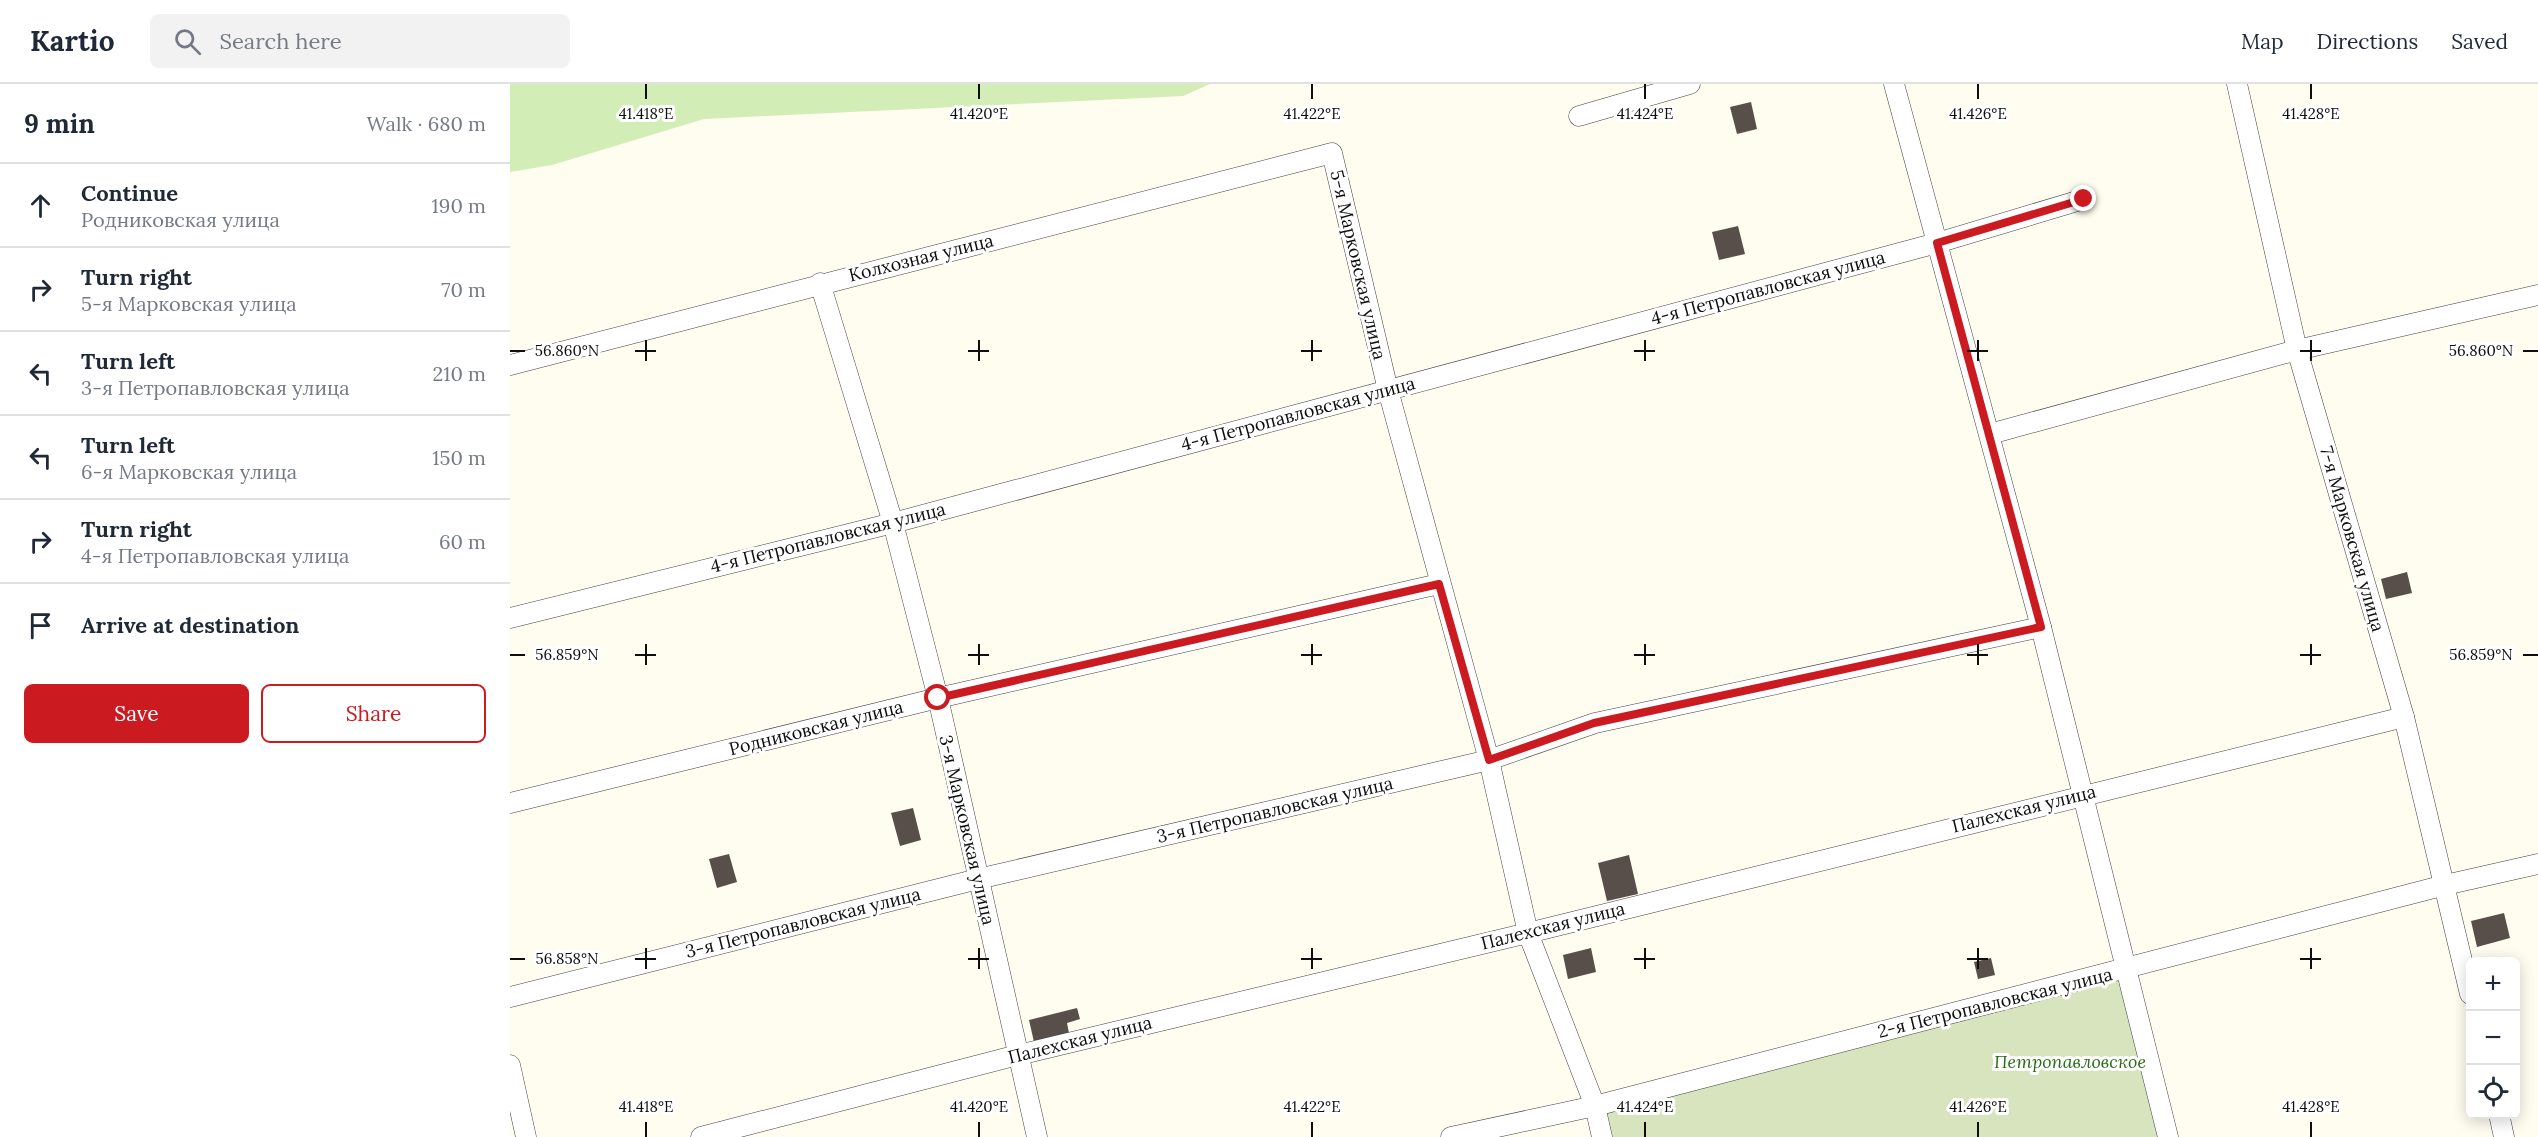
<!DOCTYPE html>
<meta charset="utf-8">
<style>
:root{--surface:#fff;--page:#f2f2f3;--text:#1f2937;--muted:#747a83;--line:#e0e1e3;--accent:#cb1a20}
body{margin:0;font-family:Lora,serif;background:var(--page);color:var(--text)}
.controls{position:absolute;right:18px;bottom:18px;display:grid;overflow:hidden;border-radius:9px;box-shadow:0 3px 15px #0003}
.controls button{width:54px;height:54px;display:grid;place-items:center;padding:0;border:0;border-bottom:2px solid var(--line);background:var(--surface);color:var(--text);font:30px sans-serif}
.stop{position:absolute;width:18px;height:18px;margin:-14px;border:4px solid #cb1a20;border-radius:50%;background:#fff}
.stop.end{background:#cb1a20;border-color:#fff;box-shadow:0 2px 6px #0008}
.list{margin:0;padding:0;list-style:none}
h2{display:flex;justify-content:space-between;align-items:center;height:78px;margin:0;padding:0 24px;font-size:26px}
h2 small{font-size:20px;font-weight:400;color:var(--muted)}
.list li{display:grid;grid-template-columns:39px 1fr auto;gap:18px;align-items:center;box-sizing:border-box;height:84px;padding:0 24px;border-top:2px solid var(--line)}
.list b{display:block;font-size:22px;white-space:nowrap}
.list p{margin:0;font-size:20px;white-space:nowrap;color:var(--muted)}
.list em{font-size:20px;font-style:normal;color:var(--muted)}
.actions{display:flex;gap:12px;padding:18px 24px}
.actions a{flex:1;padding:14px 0;border:2px solid var(--accent);border-radius:9px;text-align:center;font-size:21px;color:var(--accent)}
.actions .main{background:var(--accent);color:#fff}
.icon{flex:none;width:33px;height:33px;fill:none;stroke:currentColor;stroke-width:2;stroke-linecap:round;stroke-linejoin:round}
.map{position:relative;flex:none;width:2028px;height:1053px;overflow:hidden}
header{display:flex;align-items:center;gap:36px;box-sizing:border-box;height:84px;padding:0 30px;background:var(--surface);border-bottom:2px solid var(--line)}
header strong{font-size:28px}
nav{display:flex;gap:33px;margin-inline-start:auto;font-size:21px}
.search{width:420px;height:54px;background:var(--page);display:flex;align-items:center;gap:15px;box-sizing:border-box;padding:0 21px;border-radius:9px;color:var(--muted);font-size:22px}
main{display:flex}
aside{flex:1;background:var(--surface)}
.map>svg:first-child{display:block}
.green{fill:#d2edb5}
.cemetery{fill:#d7e4be}
.building{fill:#584f4a}
.lines{fill:none;stroke-linecap:round;stroke-linejoin:round}
.street-casing{stroke:#414141;stroke-width:21}
.street{stroke:#fff;stroke-width:20}
.route{stroke:#cb1a20;stroke-width:8}
.ticks{fill:none;stroke:#0e0e0e;stroke-width:2}
.labels{text-anchor:middle;stroke-width:6;stroke-linejoin:round;paint-order:stroke}
.street-label{font-size:18px;fill:#0e0e0e;stroke:#fff}
.park-label{font-size:18px;font-style:italic;fill:#296c18;stroke:#fff}
.ticks-label{font-size:15px;text-anchor:middle;fill:#0e0e0e;stroke:#fff;stroke-width:6;stroke-linejoin:round;paint-order:stroke}
</style>
<header>
<strong>Kartio</strong>
<div class="search"><svg class="icon" aria-label="search" viewBox="0 0 24 24"><circle cx="10" cy="10" r="6"/><path d="M15 15l6 6"/></svg>Search here</div>
<nav><a>Map</a><a>Directions</a><a>Saved</a></nav>
</header>
<main>
<aside>
<h2>9 min<small>Walk · 680 m</small></h2>
<ul class="list">
<li><svg class="icon" aria-label="ahead" viewBox="0 0 24 24"><path d="M12 20V5M6 11l6-6 6 6"/></svg><div><b>Continue</b><p>Родниковская улица</p></div><em>190 m</em></li>
<li><svg class="icon" aria-label="right" viewBox="0 0 24 24"><path d="M7 20v-9h11M14 6l5 5-5 5"/></svg><div><b>Turn right</b><p>5-я Марковская улица</p></div><em>70 m</em></li>
<li><svg class="icon" aria-label="left" viewBox="0 0 24 24"><path d="M17 20v-9H6M10 6l-5 5 5 5"/></svg><div><b>Turn left</b><p>3-я Петропавловская улица</p></div><em>210 m</em></li>
<li><svg class="icon" aria-label="left" viewBox="0 0 24 24"><path d="M17 20v-9H6M10 6l-5 5 5 5"/></svg><div><b>Turn left</b><p>6-я Марковская улица</p></div><em>150 m</em></li>
<li><svg class="icon" aria-label="right" viewBox="0 0 24 24"><path d="M7 20v-9h11M14 6l5 5-5 5"/></svg><div><b>Turn right</b><p>4-я Петропавловская улица</p></div><em>60 m</em></li>
<li><svg class="icon" aria-label="arrive" viewBox="0 0 24 24"><path d="M6 21V4h12l-3 4 3 4H6"/></svg><div><b>Arrive at destination</b></div></li>
</ul>
<div class="actions"><a class="main">Save</a><a>Share</a></div>
</aside>
<div class="map">
<svg width="2028" height="1053" viewBox="0 0 2028 1053">
<rect width="100%" height="100%" fill="#fffcf0"/>
<!-- green -->
<path class="green" d="M0,0H700L673,12L194,35L42,81L0,88Z"/>
<!-- cemetery -->
<path class="cemetery" d="M1616,885L1658,1053H1092L1085,1022Z"/>
<!-- building -->
<g class="building">
<path d="M1241,18L1247,45L1227,50L1220,23Z"/>
<path d="M1228,142L1235,170L1209,176L1202,148Z"/>
<path d="M1897,488L1902,509L1876,515L1871,495Z"/>
<path d="M403,724L411,756L390,762L381,729Z"/>
<path d="M219,770L227,798L207,804L199,775Z"/>
<path d="M1119,771L1128,810L1097,817L1088,779Z"/>
<path d="M1994,829L2000,854L1967,863L1961,837Z"/>
<path d="M1081,864L1086,888L1058,895L1053,871Z"/>
<path d="M1481,874L1485,891L1468,895L1464,878Z"/>
<path d="M567,924L570,935L557,939L559,949L524,958L519,936Z"/>
</g>
<g class="lines">
<!-- street casing -->
<g class="street-casing">
<g id="street">
<path d="M1384,0L1531,543L1658,1053"/>
<path d="M1727,0L1787,266L1894,633L1960,910"/>
<path d="M1069,32L1180,0"/>
<path d="M310,199L383,439L428,614L527,1053"/>
<path d="M0,281L822,69L878,306L979,676L1018,849L1085,1022L1092,1053"/>
<path d="M1480,350L1787,266L2028,211"/>
<path d="M0,534L383,439L1427,159L1574,115"/>
<path d="M0,719L428,614L929,500"/>
<path d="M0,913L468,795L979,676L1085,639L1531,543"/>
<path d="M0,981L16,1053"/>
<path d="M1989,1030L1994,1053"/>
<path d="M191,1053L508,971L1018,849L1894,633"/>
<path d="M941,1053L1085,1022L1935,801L2028,780"/>
</g>
</g>
<!-- street -->
<use href="#street" class="street"/>
</g>
<g class="lines">
<!-- route -->
<path class="route" d="M428,614L929,500L979,676L1084,639L1531,543L1427,159L1574,115"/>
</g>
<!-- ticks -->
<path class="ticks" d="M136,0V15M469,0V15M802,0V15M1135,0V15M1468,0V15M1801,0V15M136,256V277M469,256V277M802,256V277M1135,256V277M1468,256V277M1801,256V277M0,267H15M125,267H146M458,267H479M791,267H812M1124,267H1145M1457,267H1478M1790,267H1811M2013,267H2028M136,560V581M469,560V581M802,560V581M1135,560V581M1468,560V581M1801,560V581M0,571H15M125,571H146M458,571H479M791,571H812M1124,571H1145M1457,571H1478M1790,571H1811M2013,571H2028M136,864V885M469,864V885M802,864V885M1135,864V885M1468,864V885M1801,864V885M0,875H15M125,875H146M458,875H479M791,875H812M1124,875H1145M1457,875H1478M1790,875H1811M136,1038V1053M469,1038V1053M802,1038V1053M1135,1038V1053M1468,1038V1053M1801,1038V1053"/>
<g class="labels">
<!-- street labels -->
<g class="street-label">
<text transform="translate(411 174) rotate(-14)" y="6">Колхозная улица</text>
<text transform="translate(848 181) rotate(77)" y="6">5-я Марковская улица</text>
<text transform="translate(1258 204) rotate(-15)" y="6">4-я Петропавловская улица</text>
<text transform="translate(788 330) rotate(-15)" y="6">4-я Петропавловская улица</text>
<text transform="translate(318 454) rotate(-14)" y="6">4-я Петропавловская улица</text>
<text transform="translate(1842 455) rotate(74)" y="6">7-я Марковская улица</text>
<text transform="translate(306 644) rotate(-14)" y="6">Родниковская улица</text>
<text transform="translate(1514 725) rotate(-14)" y="6">Палехская улица</text>
<text transform="translate(765 726) rotate(-13)" y="6">3-я Петропавловская улица</text>
<text transform="translate(457 746) rotate(77)" y="6">3-я Марковская улица</text>
<text transform="translate(293 839) rotate(-14)" y="6">3-я Петропавловская улица</text>
<text transform="translate(1043 842) rotate(-14)" y="6">Палехская улица</text>
<text transform="translate(1485 919) rotate(-14)" y="6">2-я Петропавловская улица</text>
<text transform="translate(570 956) rotate(-14)" y="6">Палехская улица</text>
</g>
<!-- park labels -->
<g class="park-label">
<text x="1560" y="984">Петропавловское</text>
</g>
</g>
<g class="ticks-label">
<text x="136" y="35">41.418°E</text>
<text x="469" y="35">41.420°E</text>
<text x="802" y="35">41.422°E</text>
<text x="1135" y="35">41.424°E</text>
<text x="1468" y="35">41.426°E</text>
<text x="1801" y="35">41.428°E</text>
<text x="57" y="272">56.860°N</text>
<text x="1971" y="272">56.860°N</text>
<text x="57" y="576">56.859°N</text>
<text x="1971" y="576">56.859°N</text>
<text x="57" y="880">56.858°N</text>
<text x="136" y="1028">41.418°E</text>
<text x="469" y="1028">41.420°E</text>
<text x="802" y="1028">41.422°E</text>
<text x="1135" y="1028">41.424°E</text>
<text x="1468" y="1028">41.426°E</text>
<text x="1801" y="1028">41.428°E</text>
</g>
</svg>
<div class="controls">
<button>+</button>
<button>−</button>
<button><svg class="icon" aria-label="locate" viewBox="0 0 24 24"><circle cx="12" cy="12" r="6"/><path d="M12 2v4M12 18v4M2 12h4M18 12h4"/></svg></button>
</div>
<div class="stop" style="left:428px;top:614px"></div>
<div class="stop end" style="left:1574px;top:115px"></div>
</div>
</main>
